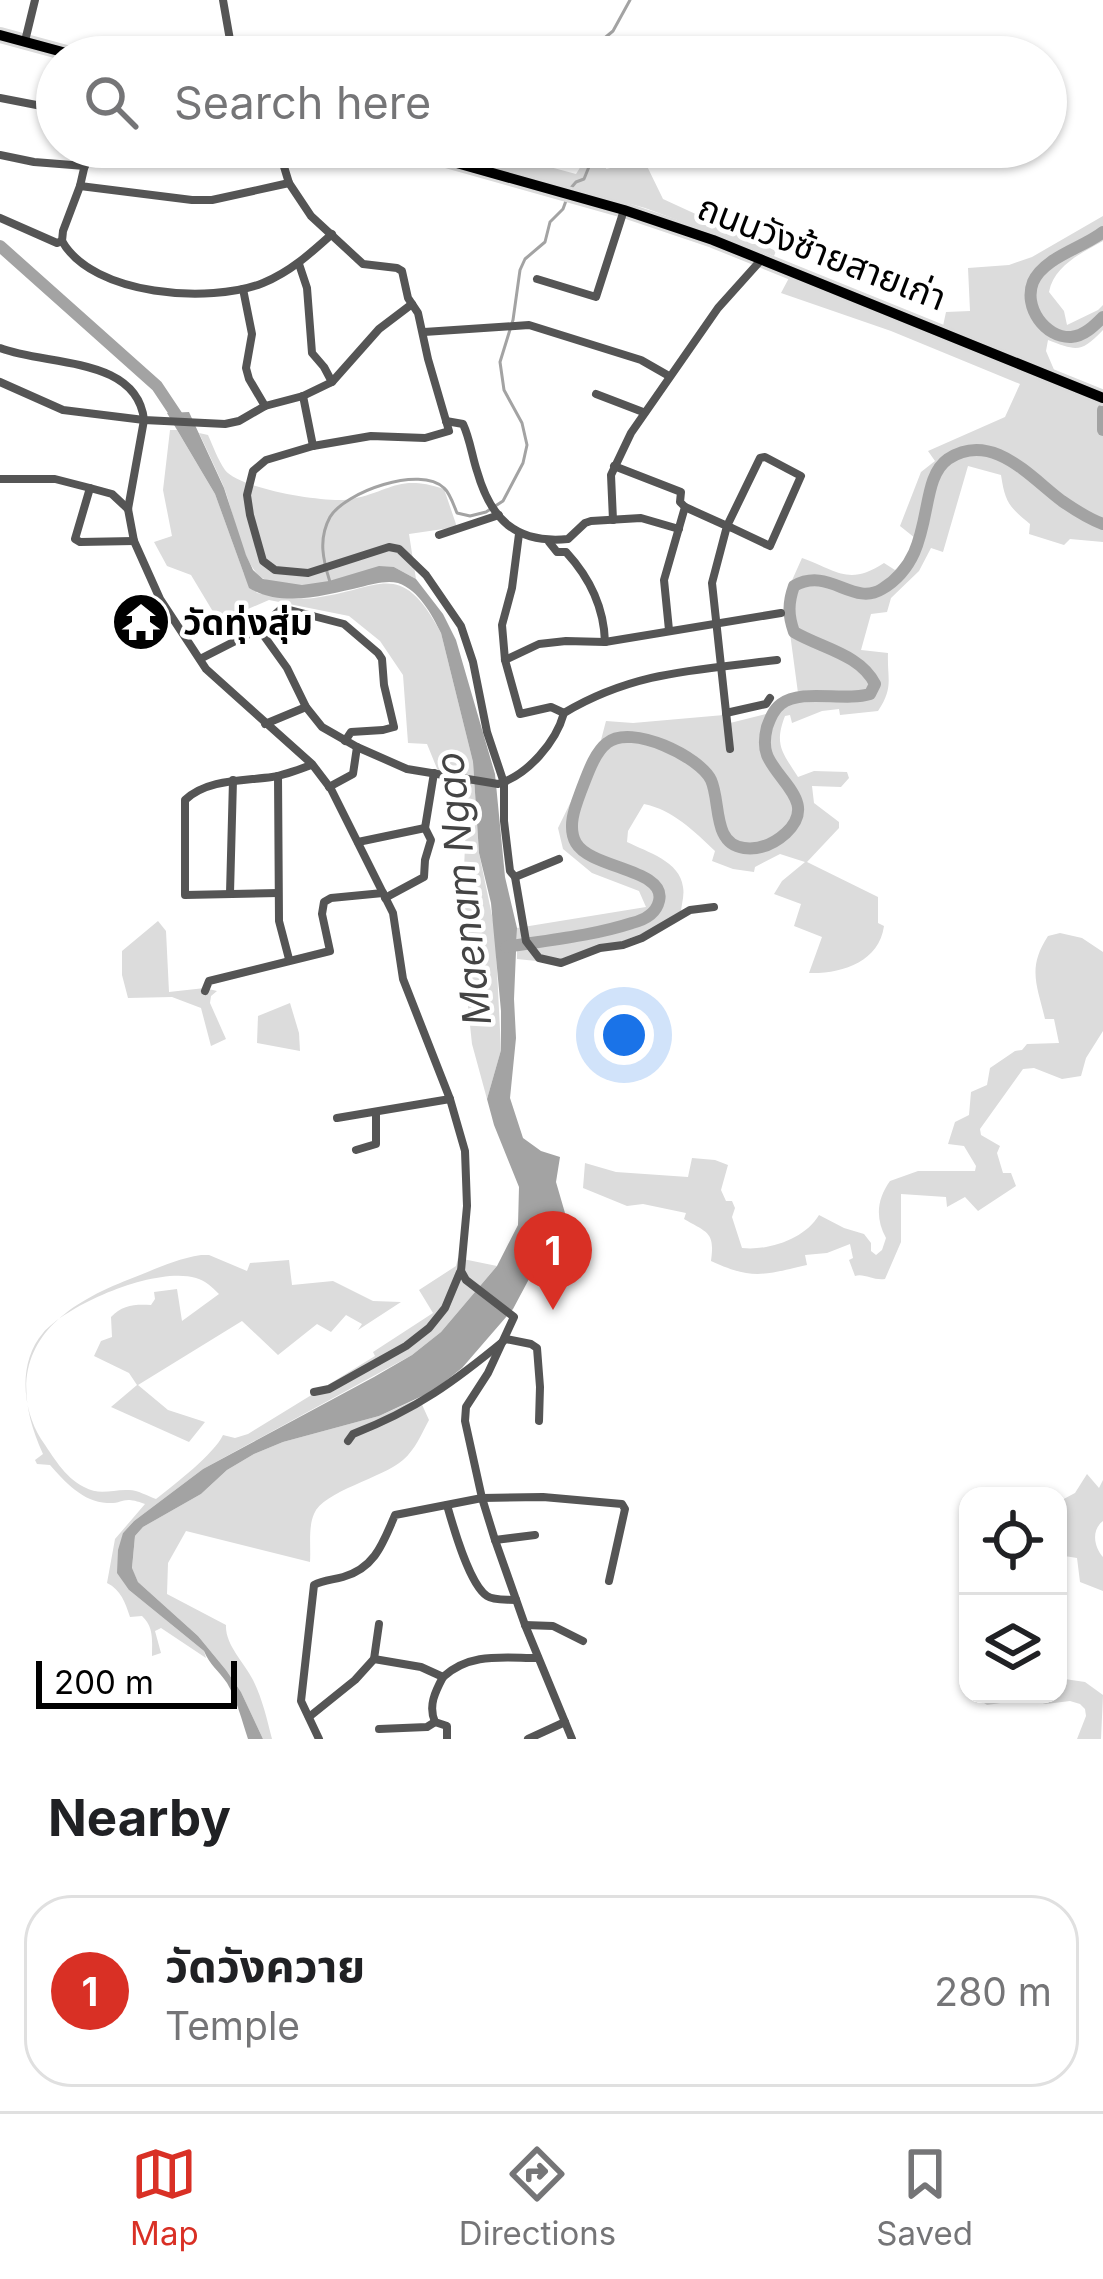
<!DOCTYPE html>
<meta charset="utf-8">
<style>
:root{--surface:#fff;--page:#f6f6f6;--text:#202124;--muted:#757577;--line:#e0e0e0;--accent:#d93025}
body{margin:0;font-family:Inter,"Noto Sans Thai",sans-serif;background:var(--page);color:var(--text)}
.controls{position:absolute;right:36px;bottom:36px;display:grid;overflow:hidden;border-radius:24px;box-shadow:0 3px 9px #0004}
.controls button{width:108px;height:108px;display:grid;place-items:center;padding:0;border:0;border-bottom:3px solid var(--line);background:var(--surface);color:var(--text);font:60px sans-serif}
.scale{position:absolute;left:36px;bottom:30px;width:201px;box-sizing:border-box;padding-left:12px;border:6px solid #000;border-top:0;font-size:33px;line-height:42px;white-space:nowrap;color:#000;-webkit-text-stroke:9px #fff;paint-order:stroke}
.you{position:absolute;left:624px;top:1035px;width:42px;height:42px;margin:-30px;border:9px solid #fff;border-radius:50%;background:#1a73e8;box-shadow:0 0 0 18px #1a73e833}
.badge{display:grid;place-items:center;width:78px;height:78px;border-radius:50%;background:var(--accent);color:#fff;font-size:39px;font-weight:700}
.pin{position:absolute;translate:-50% -99px;filter:drop-shadow(0 3px 6px #0008)}
.pin::after{content:'';position:absolute;top:63px;width:42px;height:36px;background:inherit;clip-path:polygon(0 0,100% 0,50% 100%)}
.list{margin:0;padding:0;list-style:none}
h2{display:flex;justify-content:space-between;align-items:center;height:156px;margin:0;padding:0 48px;font-size:51px}
h2 small{font-size:39px;font-weight:400;color:var(--muted)}
.list li{display:grid;grid-template-columns:78px 1fr auto;gap:36px;align-items:center;box-sizing:border-box;height:192px;margin:0 24px 24px;padding:0 24px;border:3px solid var(--line);border-radius:48px}
.list b{display:block;font-size:45px;white-space:nowrap}
.list p{margin:0;font-size:39px;white-space:nowrap;color:var(--muted)}
.list em{font-size:39px;font-style:normal;color:var(--muted)}
.icon{flex:none;width:66px;height:66px;fill:none;stroke:currentColor;stroke-width:2;stroke-linecap:round;stroke-linejoin:round}
.map{position:relative;flex:none;width:1103px;height:1739px;overflow:hidden}
.search{position:absolute;background:var(--surface);box-shadow:0 3px 9px #0004;left:36px;right:36px;top:36px;height:132px;display:flex;align-items:center;gap:30px;box-sizing:border-box;padding:0 42px;border-radius:66px;color:var(--muted);font-size:45px}
.sheet{height:372px;background:var(--surface)}
nav{display:flex;justify-content:space-around;align-items:center;box-sizing:border-box;height:168px;border-top:3px solid var(--line);background:var(--surface);font-size:33px;color:var(--muted)}
nav a{display:grid;justify-items:center;gap:6px}
nav .on{color:var(--accent)}
.map>svg:first-child{display:block}
.green{fill:#dcdcdc}
.water{fill:#a3a3a3}
.lines{fill:none;stroke-linecap:round;stroke-linejoin:round}
.stream{stroke:#a3a3a3;stroke-width:3}
.river{stroke:#a3a3a3;stroke-width:12}
.major-casing{stroke:#dbdbdb;stroke-width:16}
.minor{stroke:#555;stroke-width:8}
.major{stroke:#000;stroke-width:10}
.labels{text-anchor:middle;stroke-width:9;stroke-linejoin:round;paint-order:stroke}
.street-label{font-size:36px;fill:#000;stroke:#fff}
.poi-label{font-size:36px;font-weight:bold;fill:#000;stroke:#fff;text-anchor:start}
.water-label{font-size:39px;font-style:italic;fill:#444;stroke:#fff}
</style>
<div class="map">
<svg width="1103" height="1739" viewBox="0 0 1103 1739">
<rect width="100%" height="100%" fill="#fff"/>
<!-- green -->
<g class="green">
<path d="M448,147H475L576,174L593,147H612L606,169L644,160L663,199L776,251L774,256L645,208L446,154Z"/>
<path d="M1103,216V241C1081,253 1054,266 1049,292L1064,311L1067,325L1098,310L1103,305V330C1081,353 1077,351 1048,340L1046,351L1055,372L943,326L946,312L970,311L968,268L1009,265L1032,257Z"/>
<path d="M790,276L1103,403V542L1070,539L1064,545L1029,534L1030,524C1009,507 1005,502 1001,475L968,466L943,552L931,548L919,571L891,598L887,612L871,614L861,650L888,653C887,679 894,687 878,711L840,715L839,709L822,711L792,723L790,715L785,716C774,745 782,752 798,777L814,771L847,772L849,778L841,787L812,786L814,803L839,822V828L807,862L878,897V923L884,926C879,962 842,974 809,973L822,937L794,926L801,904L774,894L782,881L805,862L780,854L755,867L754,872L733,869L712,861L715,851C694,831 673,810 644,804L628,831L627,842C647,852 680,861 683,887C685,898 680,906 681,918L565,964L517,959V928L646,907L639,891L592,873L563,849L558,828L601,740L606,721L633,723L724,715L726,724L782,710L798,693L785,596L802,558C838,571 849,586 884,563L895,570L908,556L915,538L900,526L921,472L935,461L928,451L1005,417L1020,384L891,331L781,293Z"/>
<path d="M170,430H177L215,494L244,574L257,593C275,596 297,600 314,598C380,590 400,556 441,633L473,762L479,853L495,930L501,1050L487,1099L472,1044L461,940L468,775L438,771L427,744L408,743L403,675L380,641L349,616L269,600L225,619L221,613L215,615L191,575L167,566L154,542L172,536L163,490Z"/>
<path d="M199,433L208,435C213,446 218,460 225,470C239,489 329,504 352,499C392,491 398,474 444,489L457,527L409,534L416,579L394,567C360,575 297,596 264,579C242,568 233,508 223,485C215,467 207,450 199,433Z"/>
<path d="M158,921L166,931L169,992L205,988L217,991L211,996L210,1003L226,1039L211,1046L201,1008L172,997L128,998L122,975V951Z"/>
<path d="M1060,933L1082,938L1103,952V1031L1086,1058L1081,1076L1062,1079L1034,1068L1023,1069L980,1129L981,1135L1000,1146L997,1153L1003,1173H1011L1016,1186L978,1211L965,1197L947,1207L946,1197L901,1194V1242L885,1279C874,1281 864,1273 855,1276L849,1260L853,1258L850,1244L827,1253L805,1255L807,1265C764,1275 752,1280 711,1261C715,1232 708,1233 684,1219L686,1213L643,1204L627,1206L583,1188L585,1163L616,1172L688,1177L692,1158L715,1160L728,1165L721,1190L726,1201H732L735,1208L732,1217L742,1248C768,1251 805,1239 819,1215L844,1228L864,1234L871,1243V1251L876,1255L882,1250L886,1238C875,1218 877,1199 890,1181L918,1171H975L976,1166L964,1146L948,1144L955,1122L969,1115L971,1092L987,1085L990,1068L1015,1051L1022,1050L1027,1044L1059,1043L1054,1019H1045C1037,985 1027,968 1048,936Z"/>
<path d="M290,1003L299,1033L300,1051L257,1043L258,1016Z"/>
<path d="M201,1255H209L247,1271L250,1263L289,1260L292,1285L333,1281L373,1301L401,1302L358,1330L362,1324L346,1315L331,1332L317,1324L278,1355L242,1321L138,1385L168,1410L205,1422L189,1442L111,1407L137,1385L129,1373L94,1356L101,1341L112,1337L111,1317C122,1305 135,1304 151,1305L155,1299L154,1292L177,1289L182,1321L219,1294C212,1287 206,1281 196,1278C157,1266 69,1303 43,1333C18,1362 22,1409 41,1439C53,1456 64,1477 84,1487C100,1496 113,1489 129,1490C138,1490 147,1496 156,1499C174,1485 214,1454 223,1435L235,1438L248,1434L375,1356L373,1352L433,1313L419,1290L456,1266L458,1258L497,1266L441,1332L412,1355L203,1469L134,1521L123,1533L129,1590L204,1651L206,1658L161,1628L155,1631L161,1653L152,1656C152,1640 154,1627 142,1616L130,1617C125,1602 121,1590 107,1583L115,1539L145,1504C121,1495 125,1504 107,1503C83,1502 65,1482 50,1465L37,1464L35,1460L43,1454C0,1360 44,1312 130,1279C154,1270 175,1259 201,1255Z"/>
<path d="M419,1398L429,1420C422,1433 415,1450 403,1460C383,1478 323,1491 314,1514C308,1527 311,1548 310,1562L186,1531L168,1563L167,1594L226,1625C225,1645 244,1662 253,1680C262,1698 267,1719 272,1739H263L241,1692L226,1670L198,1636L138,1582L132,1569L135,1536L143,1527L201,1494L227,1470L254,1454L283,1442L379,1416Z"/>
<path d="M1087,1474L1099,1488L1103,1480V1521C1091,1530 1094,1547 1103,1557V1591L1080,1582L1077,1558L1058,1555V1502L1075,1493Z"/>
<path d="M1058,1678L1085,1682L1103,1695L1101,1739H1077L1086,1716L1085,1709L1080,1704L1070,1701L1046,1704L1029,1699L987,1705L971,1694H1058Z"/>
</g>
<!-- water -->
<path class="water" d="M189,412L224,488L246,555L253,570L263,579L302,585L329,581L379,566L394,567L416,579L443,614L456,640L495,774L505,877L517,928L514,999L516,1038L510,1098L523,1138L541,1151L560,1157L556,1182L565,1213L563,1223L545,1249L513,1309L462,1368L433,1391L379,1416L283,1442L254,1454L227,1470L201,1494L143,1527L135,1536L132,1568L138,1582L198,1636L226,1670L241,1692L263,1739H248C242,1721 237,1700 227,1683C219,1671 209,1664 204,1651L129,1590L117,1573L118,1550L123,1533L134,1521L203,1469L374,1377L412,1355L441,1332L497,1266L518,1225L519,1187L494,1125L487,1099L501,1050V1011L491,903L479,853L473,762L441,633C432,615 419,590 398,583C387,580 372,584 361,587C326,595 283,608 249,588L215,494L167,413Z"/>
<g class="lines">
<!-- stream -->
<g class="stream">
<path d="M588,57L601,41L613,31L630,0"/>
<path d="M570,189L576,182L584,179L597,147"/>
<path d="M330,582C323,560 318,539 330,517C345,492 420,465 444,488C450,493 454,506 457,513L470,516L486,512L503,501L523,463L527,445L522,423L504,390L500,362L513,320L520,270L525,259L545,242L550,222L563,209L567,198"/>
</g>
<!-- river -->
<g class="river">
<path d="M1103,232C1083,248 1044,257 1033,282C1023,307 1045,338 1071,337C1084,336 1094,326 1103,317"/>
<path d="M0,246L157,386L183,425"/>
<path d="M1103,410V430"/>
<path d="M506,947C548,940 592,936 632,923C644,920 656,914 659,901C667,869 591,869 576,843C567,827 575,807 581,791C587,776 594,753 607,743C631,723 700,757 711,780C721,802 712,844 744,848C760,850 775,843 786,833C818,803 778,782 767,755C764,747 765,735 767,727C770,719 773,710 781,704C802,688 844,702 870,694L875,684C860,654 821,648 794,632C788,615 788,603 794,586C829,566 853,607 882,589C939,555 915,482 948,459C992,430 1031,478 1062,501C1075,510 1089,519 1103,524"/>
</g>
<!-- major casing -->
<g class="major-casing">
<g id="major">
<path d="M0,35L81,57"/>
<path d="M400,147L624,210L713,240L1103,398"/>
</g>
</g>
<!-- minor -->
<g class="minor">
<path d="M223,0L233,57"/>
<path d="M25,41L35,0"/>
<path d="M0,98L57,109"/>
<path d="M278,147L289,183L311,216L363,264L397,268L402,271L408,298L418,313L428,359L449,431L425,438L371,436L313,446L266,460L253,471L247,495L250,515L263,561L275,570L308,573L389,547L399,549L426,575L461,626L473,662L487,732L504,783V821L510,871L515,877L526,941L539,958L561,963L600,948L623,945L642,938L690,910L714,907"/>
<path d="M0,155L34,162L85,166"/>
<path d="M80,186L192,200H212L289,183"/>
<path d="M0,218L57,243L62,241C93,296 210,304 263,283C290,272 311,253 332,234"/>
<path d="M62,241L63,231L80,186L89,147"/>
<path d="M299,264L307,288L312,353L324,367L332,382"/>
<path d="M537,279L596,297L624,210"/>
<path d="M243,289L252,334L246,368L249,379L265,406"/>
<path d="M424,332L529,325L641,360L669,376"/>
<path d="M0,348C46,366 137,356 144,420L128,509L134,541L160,599L206,669L312,764L331,789L393,913L403,979L450,1099L465,1151L467,1206L461,1271L466,1280L514,1317L488,1373L466,1407L465,1421L482,1498L495,1540L525,1625L572,1739"/>
<path d="M0,382L63,410L144,420L225,424L239,421L265,406L303,396L332,382L379,329L412,304"/>
<path d="M596,394L643,412"/>
<path d="M303,396L313,446"/>
<path d="M446,421L463,424C470,439 472,456 477,471C491,520 516,544 568,539L585,523L591,521L641,518L679,529"/>
<path d="M614,466L681,492L680,502L685,507L664,580L669,630"/>
<path d="M0,479H55L90,488L75,539L80,542L134,541"/>
<path d="M90,488L112,494L128,509"/>
<path d="M685,507L727,526L732,528L770,546L801,476L765,457L760,458L727,526L712,583L730,749"/>
<path d="M613,520L611,475L631,433L718,308L762,259"/>
<path d="M519,534L512,588L502,625L505,660L520,714L551,707L564,713"/>
<path d="M439,535L499,515"/>
<path d="M549,542L557,552H566C590,578 604,607 605,642"/>
<path d="M259,629L280,610L286,609L344,624L378,653L382,659L384,685L394,727L383,730L351,732L345,741"/>
<path d="M200,659L259,629L287,668L306,707L322,727L357,747L407,769L498,784C528,775 556,742 564,713C634,671 698,670 777,660"/>
<path d="M505,660L539,644L566,641L605,642L781,613"/>
<path d="M726,713L766,704L770,698"/>
<path d="M265,724L306,707"/>
<path d="M278,776L279,921L289,959"/>
<path d="M329,787L353,774L357,747"/>
<path d="M425,828L434,773"/>
<path d="M358,842L425,828L431,840L425,860L424,877L385,898"/>
<path d="M515,877L559,859"/>
<path d="M230,893L233,780"/>
<path d="M278,893L185,895V800C207,779 243,781 272,777C285,775 298,770 311,765"/>
<path d="M205,991L209,981L330,951L322,914L324,902L331,898L383,893"/>
<path d="M337,1118L450,1099"/>
<path d="M356,1150L376,1144V1113"/>
<path d="M314,1392L329,1389L406,1346L429,1328L445,1308L460,1272"/>
<path d="M348,1441L353,1434C417,1409 454,1382 506,1339L531,1344L537,1348L540,1387L539,1421"/>
<path d="M447,1505C453,1526 469,1584 487,1596C494,1601 508,1599 516,1600"/>
<path d="M495,1540L535,1535"/>
<path d="M525,1625L553,1626L583,1641"/>
<path d="M374,1659L421,1667L443,1677C435,1692 428,1706 435,1722L447,1726V1739"/>
<path d="M443,1677C470,1652 503,1658 538,1658"/>
<path d="M309,1717L355,1680L374,1659L379,1624"/>
<path d="M379,1729L427,1727L435,1722"/>
<path d="M319,1739L301,1701L314,1585C323,1580 332,1580 343,1577C375,1568 383,1543 395,1515L482,1498L543,1497L622,1504L625,1509L609,1581"/>
<path d="M528,1739L565,1722"/>
</g>
<!-- major -->
<use href="#major" class="major"/>
</g>
<!-- icons -->
<defs>
<g id="temple-disc" transform="scale(3)"><circle r="9.5" fill="#000" stroke="#fff"/><path d="M0-6L5-2H3V0L6.5 2.5H4V6H1.5V3h-3V6H-4V2.5H-6.5L-3 0V-2H-5Z" fill="#fff"/></g>
</defs>
<g fill-rule="evenodd">
<use href="#temple-disc" x="141" y="622"/>
</g>
<g class="labels">
<!-- street labels -->
<g class="street-label">
<text transform="translate(822 252) rotate(21)" y="13">ถนนวังซ้ายสายเก่า</text>
</g>
<!-- poi labels -->
<g class="poi-label">
<text x="183" y="635">วัดทุ่งสุ่ม</text>
</g>
<!-- water labels -->
<g class="water-label">
<text transform="translate(463 889) rotate(-96)" y="14">Maenam Ngao</text>
</g>
</g>
</svg>
<div class="controls">
<button><svg class="icon" aria-label="locate" viewBox="0 0 24 24"><circle cx="12" cy="12" r="6"/><path d="M12 2v4M12 18v4M2 12h4M18 12h4"/></svg></button>
<button><svg class="icon" aria-label="layers" viewBox="0 0 24 24"><path d="M12 4l9 5-9 5-9-5zM3 14l9 5 9-5"/></svg></button>
</div>
<div class="scale">200 m</div>
<div class="you"></div>
<div class="pin badge" style="left:553px;top:1310px">1</div>
<div class="search"><svg class="icon" aria-label="search" viewBox="0 0 24 24"><circle cx="10" cy="10" r="6"/><path d="M15 15l6 6"/></svg>Search here</div>
</div>
<section class="sheet">
<h2>Nearby<small></small></h2>
<ul class="list">
<li><span class="badge">1</span><div><b>วัดวังควาย</b><p>Temple</p></div><em>280 m</em></li>
</ul>
</section>
<nav>
<a class="on"><svg class="icon" aria-label="map" viewBox="0 0 24 24"><path d="M3 6l6-2 6 2 6-2v14l-6 2-6-2-6 2zM9 4v14M15 6v14"/></svg>Map</a>
<a><svg class="icon" aria-label="directions" viewBox="0 0 24 24"><path d="M12 3l9 9-9 9-9-9zM9 14v-3h6M13 9l2 2-2 2"/></svg>Directions</a>
<a><svg class="icon" aria-label="saved" viewBox="0 0 24 24"><path d="M7 4h10v16l-5-4-5 4z"/></svg>Saved</a>
</nav>
